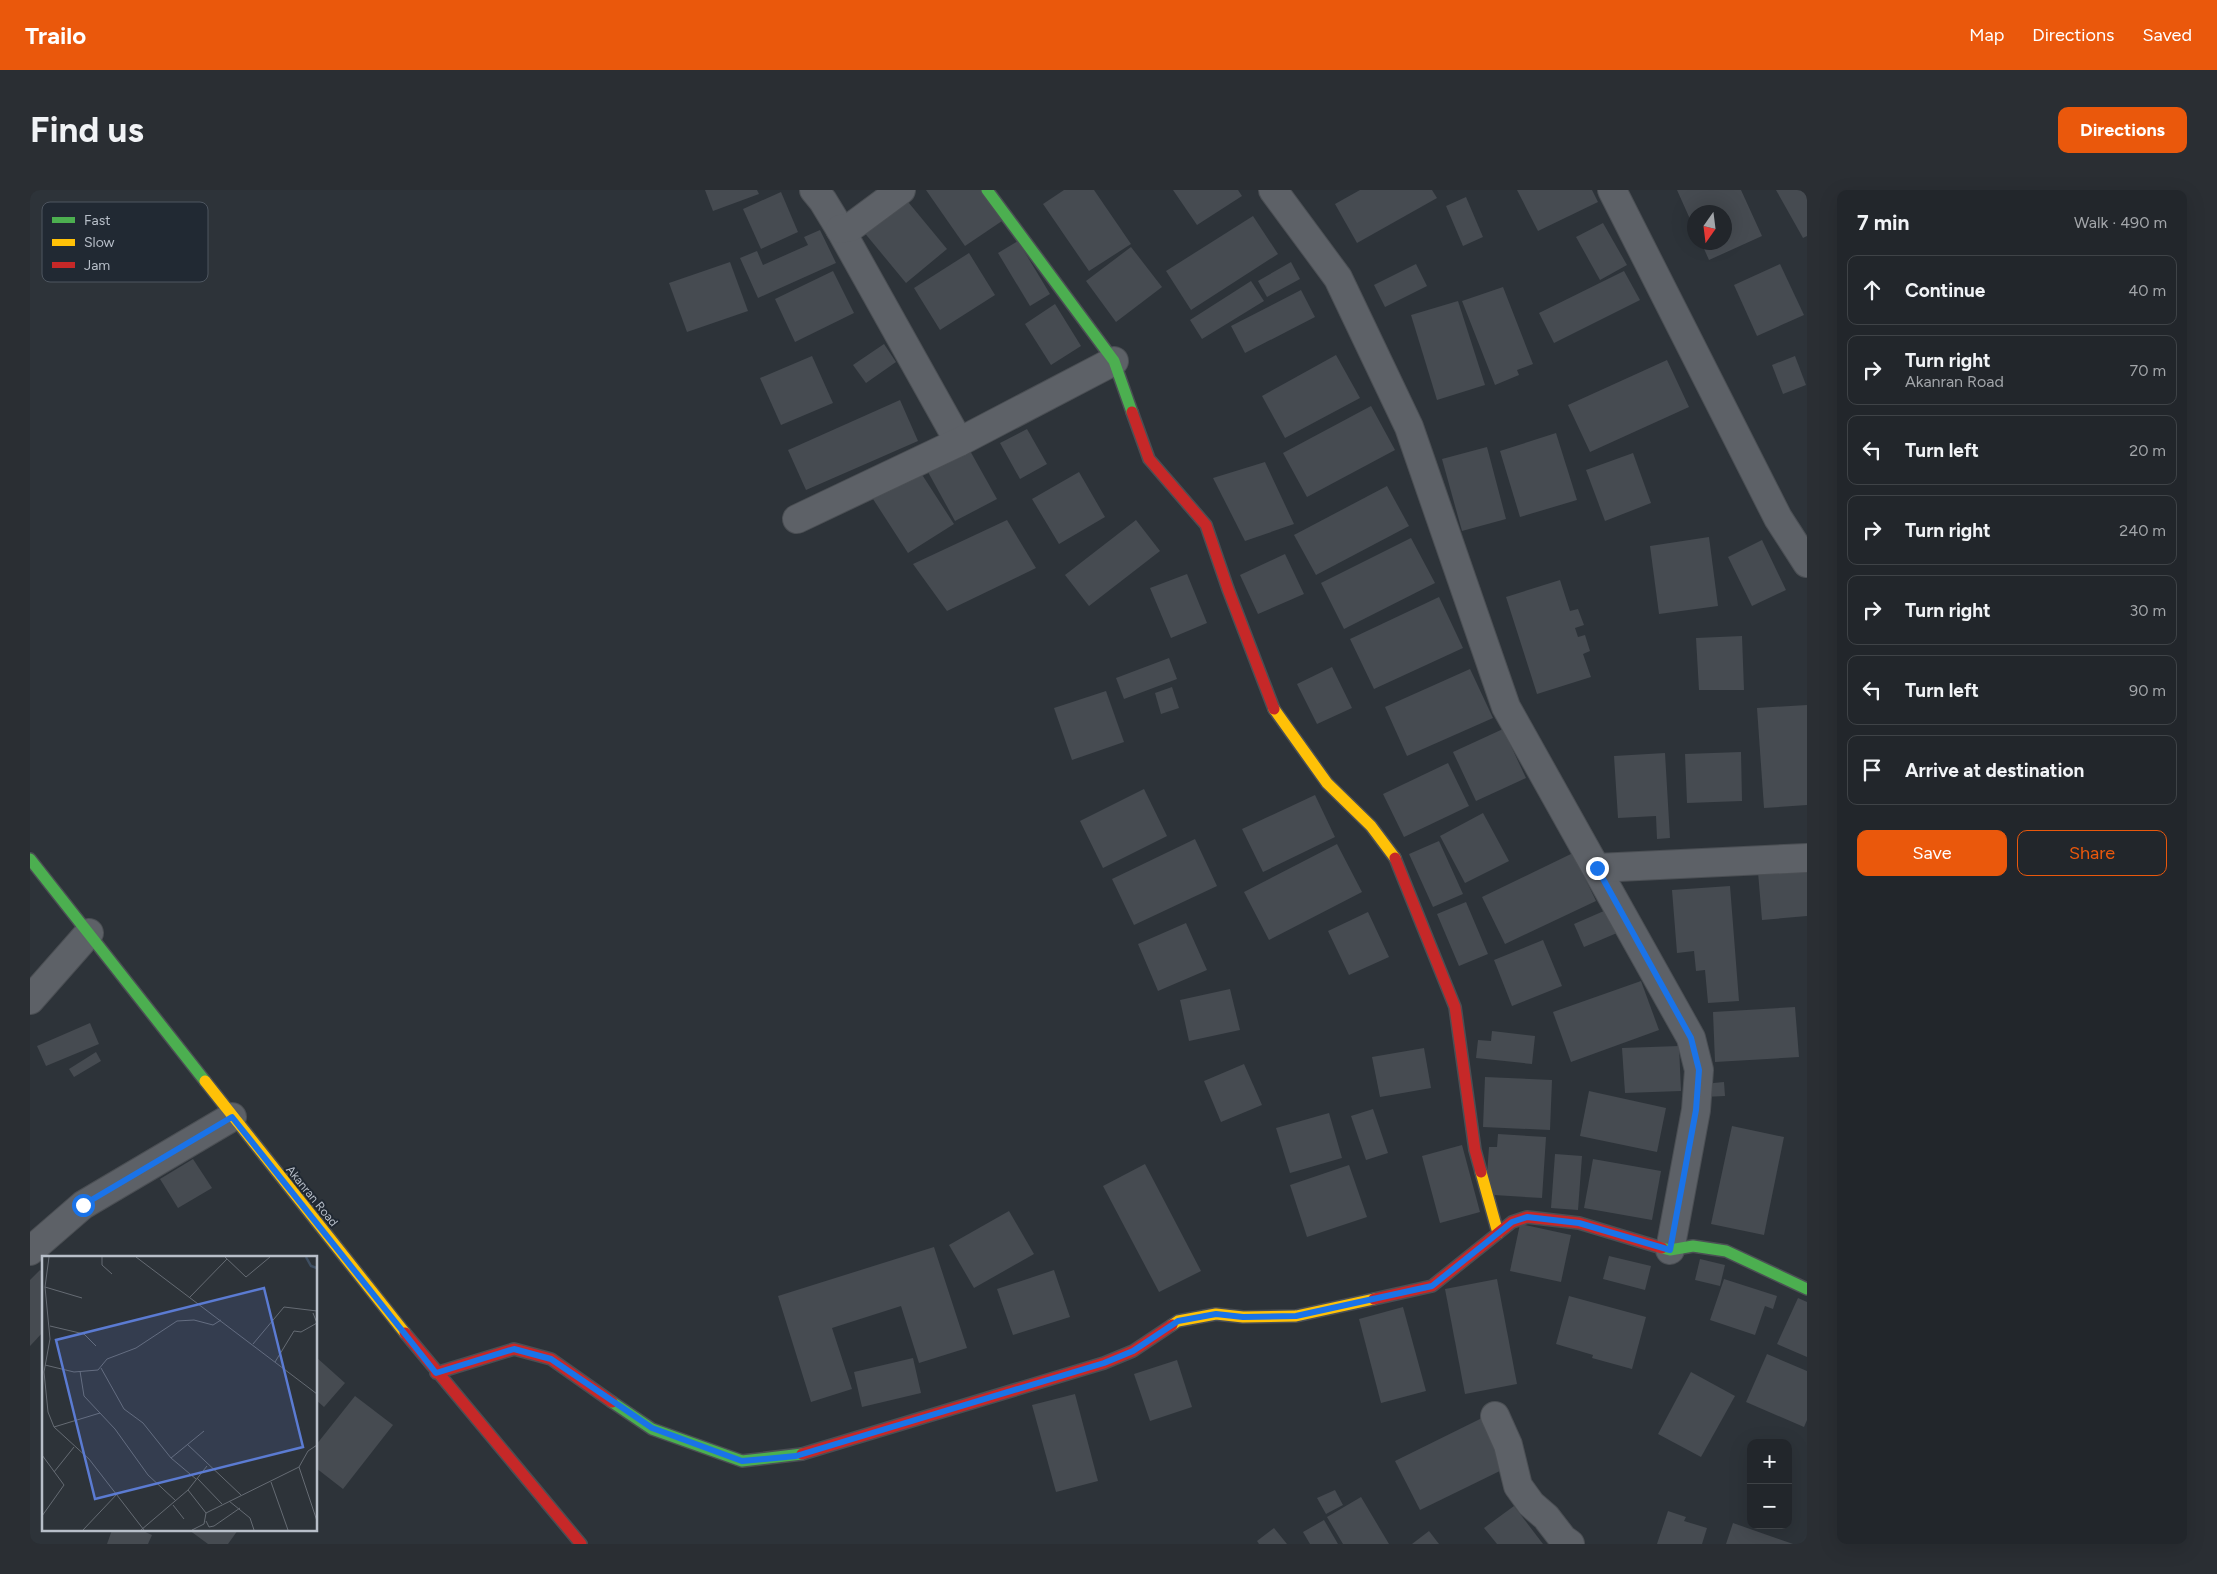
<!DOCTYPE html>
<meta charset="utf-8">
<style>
:root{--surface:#22262b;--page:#2a2e33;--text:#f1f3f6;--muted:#a2a5a9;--line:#3f4347;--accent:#ea580c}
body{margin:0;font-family:Figtree,sans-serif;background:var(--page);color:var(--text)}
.controls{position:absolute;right:15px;bottom:15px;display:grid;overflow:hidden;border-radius:10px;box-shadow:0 5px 20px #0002}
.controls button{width:45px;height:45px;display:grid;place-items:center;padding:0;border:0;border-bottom:1px solid var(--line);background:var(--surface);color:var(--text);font:25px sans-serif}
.compass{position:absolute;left:1657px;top:15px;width:45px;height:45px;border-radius:50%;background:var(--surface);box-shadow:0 5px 20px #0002;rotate:194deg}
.stop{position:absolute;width:15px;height:15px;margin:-11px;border:4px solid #1a73e8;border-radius:50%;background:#fff}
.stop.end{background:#1a73e8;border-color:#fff;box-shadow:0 1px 5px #0008}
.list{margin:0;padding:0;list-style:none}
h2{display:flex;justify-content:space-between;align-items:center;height:65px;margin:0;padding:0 20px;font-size:21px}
h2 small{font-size:16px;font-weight:400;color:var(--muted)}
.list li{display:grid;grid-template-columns:32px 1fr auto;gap:15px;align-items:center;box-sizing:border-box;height:70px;margin:0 10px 10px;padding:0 10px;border:1px solid var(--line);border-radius:10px}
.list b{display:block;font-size:19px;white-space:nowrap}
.list p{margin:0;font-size:16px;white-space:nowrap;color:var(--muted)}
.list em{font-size:16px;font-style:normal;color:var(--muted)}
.actions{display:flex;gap:10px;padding:15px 20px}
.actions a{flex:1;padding:11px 0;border:1px solid var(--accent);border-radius:10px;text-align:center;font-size:18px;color:var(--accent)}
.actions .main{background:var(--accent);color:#fff}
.icon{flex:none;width:28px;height:28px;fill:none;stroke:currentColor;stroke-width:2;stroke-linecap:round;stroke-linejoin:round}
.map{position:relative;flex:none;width:1777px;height:1354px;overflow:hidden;border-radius:10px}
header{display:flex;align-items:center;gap:30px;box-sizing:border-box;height:70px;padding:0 25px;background:var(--accent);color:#fff}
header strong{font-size:24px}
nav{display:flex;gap:28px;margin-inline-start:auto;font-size:18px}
.intro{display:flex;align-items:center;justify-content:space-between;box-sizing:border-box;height:120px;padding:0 30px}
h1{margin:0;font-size:35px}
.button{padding:12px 22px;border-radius:10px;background:var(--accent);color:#fff;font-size:18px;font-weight:700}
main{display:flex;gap:30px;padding:0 30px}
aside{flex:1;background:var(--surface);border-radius:10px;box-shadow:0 5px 20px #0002}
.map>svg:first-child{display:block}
.building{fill:#464b51}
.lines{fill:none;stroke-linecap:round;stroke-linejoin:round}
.street-casing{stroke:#4b4f54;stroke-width:30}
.fast-casing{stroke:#4b4f54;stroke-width:14}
.slow-casing{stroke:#4b4f54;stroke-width:14}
.jam-casing{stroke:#4b4f54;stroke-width:14}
.street{stroke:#5d6167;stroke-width:28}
.fast{stroke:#4caf50;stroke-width:11}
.slow{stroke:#ffc107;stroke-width:11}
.jam{stroke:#c62828;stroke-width:11}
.route{stroke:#1a73e8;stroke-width:6}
.labels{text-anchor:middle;stroke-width:4;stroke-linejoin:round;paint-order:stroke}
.street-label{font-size:12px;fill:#b8bfc9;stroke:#212933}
.inset-river{fill:none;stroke:#3e4e61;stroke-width:2.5}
.inset-road{fill:none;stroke:#656b73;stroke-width:1}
.view{fill:#5b7bd2;fill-opacity:0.15;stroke:#5b7bd2;stroke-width:2.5}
.inset-edge{fill:none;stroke:#b8bfc9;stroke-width:2.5}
.key{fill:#212933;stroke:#4e5660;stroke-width:1}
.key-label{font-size:14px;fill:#b8bfc9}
</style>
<header>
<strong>Trailo</strong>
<nav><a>Map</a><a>Directions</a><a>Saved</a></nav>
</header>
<div class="intro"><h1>Find us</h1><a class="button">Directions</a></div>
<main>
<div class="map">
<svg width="1777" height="1354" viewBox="0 0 1777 1354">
<rect width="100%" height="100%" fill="#2d3339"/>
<!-- building -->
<g class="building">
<path d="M675,0H727L729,4L683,21Z"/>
<path d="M896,0H950L972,31L935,56Z"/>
<path d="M1034,0H1064L1101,54L1059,81L1013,14Z"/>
<path d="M1143,0H1208L1212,6L1167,35Z"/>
<path d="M1330,0H1402L1407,8L1327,53L1305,14Z"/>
<path d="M1487,0H1562L1568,12L1508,41Z"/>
<path d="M1647,0H1711L1732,46L1679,70L1671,52H1694V22H1664V38Z"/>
<path d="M1746,0H1777V46L1773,48Z"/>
<path d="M751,2L768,42L731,59L713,19Z"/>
<path d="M874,7L917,59L876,93L833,41Z"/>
<path d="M1436,7L1453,47L1433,56L1416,16Z"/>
<path d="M1223,26L1248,64L1161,120L1136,81Z"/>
<path d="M1573,33L1597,75L1570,90L1546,47Z"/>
<path d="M790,40L806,73L728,108L710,68L727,61L733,75L778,55L774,47Z"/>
<path d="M988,51L1020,104L1000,116L968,63Z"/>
<path d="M1101,57L1132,97L1086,132L1056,91Z"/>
<path d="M939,63L965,105L910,140L884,98Z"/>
<path d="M700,72L718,121L657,142L639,93Z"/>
<path d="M1261,72L1270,89L1237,107L1228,91Z"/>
<path d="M1386,74L1397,96L1355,117L1344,95Z"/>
<path d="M1750,74L1774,125L1727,146L1704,95Z"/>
<path d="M803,81L824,123L765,152L745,109Z"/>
<path d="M1594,81L1610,110L1524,153L1509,123Z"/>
<path d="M1221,91L1234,111L1172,149L1160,130Z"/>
<path d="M1473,97L1503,174L1487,180L1489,185L1465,195L1432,111Z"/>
<path d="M1271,100L1285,127L1215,163L1201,136Z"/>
<path d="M1428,111L1455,195L1407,210L1381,125Z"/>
<path d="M1025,114L1051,156L1021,175L995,134Z"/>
<path d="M854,154L866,172L836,193L823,175Z"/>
<path d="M1306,165L1330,208L1255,248L1232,206Z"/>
<path d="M782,166L803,213L751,235L730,188Z"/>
<path d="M1765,166L1776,195L1753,204L1742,175Z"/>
<path d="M1637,170L1659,217L1560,262L1538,215Z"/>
<path d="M870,210L888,251L776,300L758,260Z"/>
<path d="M1341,216L1365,260L1277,307L1253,263Z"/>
<path d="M997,239L1017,274L990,289L970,253Z"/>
<path d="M1526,243L1547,310L1490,327L1470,261Z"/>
<path d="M1457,257L1476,329L1432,341L1412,269Z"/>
<path d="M939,259L967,309L925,331L898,282Z"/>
<path d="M1603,263L1621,313L1575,331L1556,280Z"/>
<path d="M1235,272L1264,334L1215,351L1183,288Z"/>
<path d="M889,280L924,334L878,363L843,309Z"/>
<path d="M1049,282L1075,327L1029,354L1002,309Z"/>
<path d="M1357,296L1379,336L1286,385L1264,345Z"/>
<path d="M977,330L1006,378L917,421L883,374Z"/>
<path d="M1106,330L1130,361L1059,416L1035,385Z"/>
<path d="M1679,347L1688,416L1629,424L1620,356Z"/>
<path d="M1381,348L1405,393L1314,439L1291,393Z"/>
<path d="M1732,350L1756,400L1722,416L1698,367Z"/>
<path d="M1255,364L1274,404L1228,424L1210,385Z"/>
<path d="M1157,384L1177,433L1141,448L1120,398Z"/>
<path d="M1530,390L1540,421L1548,419L1554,435L1545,438L1548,447L1555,445L1560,461L1553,464L1561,487L1507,504L1476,407Z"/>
<path d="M1409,407L1433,458L1344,499L1320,449Z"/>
<path d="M1712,446L1714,500H1669L1666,448Z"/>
<path d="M1139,468L1147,489L1094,509L1086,488Z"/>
<path d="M1302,477L1322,518L1287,534L1267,494Z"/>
<path d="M1440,479L1463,528L1377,566L1355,517Z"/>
<path d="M1142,497L1149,518L1131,524L1125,503Z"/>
<path d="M1076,501L1094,552L1042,570L1024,518Z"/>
<path d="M1777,515V615L1734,618L1727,518Z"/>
<path d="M1473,539L1496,588L1446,611L1423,562Z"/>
<path d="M1711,562L1712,611L1657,613L1655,564Z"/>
<path d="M1635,563L1640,648L1627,649L1626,626L1588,628L1584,566Z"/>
<path d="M1418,573L1439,616L1374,647L1353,604Z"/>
<path d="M1114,599L1137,646L1073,678L1050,631Z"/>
<path d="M1285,605L1305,647L1233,682L1212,639Z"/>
<path d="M1453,623L1479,671L1435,693L1410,646Z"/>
<path d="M1165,649L1187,696L1104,735L1082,689Z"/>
<path d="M1409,651L1433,704L1403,717L1379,664Z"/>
<path d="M1307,654L1332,702L1239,750L1214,702Z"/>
<path d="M1543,663L1566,711L1475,754L1452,707Z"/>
<path d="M1777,679V726L1732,730L1728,682Z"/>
<path d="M1700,696L1709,811L1678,813L1675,780L1666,781L1664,761L1647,763L1642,700Z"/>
<path d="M1436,712L1458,764L1429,776L1407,724Z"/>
<path d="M1583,717L1594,740L1554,757L1544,734Z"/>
<path d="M1338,722L1359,767L1319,785L1298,741Z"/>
<path d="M1156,733L1177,780L1128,801L1108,754Z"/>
<path d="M1513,750L1532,796L1482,816L1464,770Z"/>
<path d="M1611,791L1629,840L1541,872L1523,822Z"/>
<path d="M1200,799L1210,840L1159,851L1150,810Z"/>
<path d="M1765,817L1769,867L1685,872L1683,822Z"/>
<path d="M60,833L69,854L16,876L7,856Z"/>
<path d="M1462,841L1505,846L1502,874L1446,868L1448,850L1461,851Z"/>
<path d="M1649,856L1651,901L1595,903L1592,858Z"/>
<path d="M1394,858L1401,898L1350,907L1342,867Z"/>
<path d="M66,862L71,871L44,887L39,879Z"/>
<path d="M1214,874L1232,915L1191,932L1174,891Z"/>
<path d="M1455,887L1522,890L1520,940L1453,937Z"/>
<path d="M1694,892L1695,906L1673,907V894Z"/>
<path d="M1559,901L1636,918L1627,962L1550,946Z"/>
<path d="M1343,919L1358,963L1336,970L1321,926Z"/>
<path d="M1299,923L1312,968L1260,983L1246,938Z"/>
<path d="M1702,936L1754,947L1734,1045L1681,1034Z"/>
<path d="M1468,944L1516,947L1512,1008L1464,1005L1457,985L1459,957H1467Z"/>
<path d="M1432,955L1450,1022L1410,1033L1392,966Z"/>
<path d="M1525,964L1552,966L1548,1020L1521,1018Z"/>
<path d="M163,969L182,998L148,1018L130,989Z"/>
<path d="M1563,969L1631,981L1622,1030L1554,1018Z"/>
<path d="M1115,974L1171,1081L1129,1102L1073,996Z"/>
<path d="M1319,975L1337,1027L1277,1047L1260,995Z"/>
<path d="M979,1021L1004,1064L944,1098L919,1055Z"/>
<path d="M1490,1034L1541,1045L1531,1092L1480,1081Z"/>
<path d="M904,1057L937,1158L889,1173L871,1116L802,1138L822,1199L781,1212L748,1106Z"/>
<path d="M1579,1066L1621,1076L1615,1100L1573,1089Z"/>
<path d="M1670,1069L1695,1075L1690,1096L1665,1090Z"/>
<path d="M10,1080L14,1083V1141L0,1156V1090Z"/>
<path d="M1024,1080L1040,1127L983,1145L967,1099Z"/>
<path d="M1467,1089L1487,1194L1435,1204L1415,1099Z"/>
<path d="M1694,1089L1747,1106L1743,1119L1735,1116L1725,1145L1680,1130Z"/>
<path d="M1539,1106L1616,1127L1602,1179L1562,1168L1563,1165L1526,1154Z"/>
<path d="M1768,1108L1777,1112V1167L1747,1154Z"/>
<path d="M1373,1117L1396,1201L1351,1213L1329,1129Z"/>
<path d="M1737,1164L1777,1181V1230L1774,1237L1716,1212Z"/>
<path d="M286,1167L315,1193L294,1217L286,1210Z"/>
<path d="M883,1168L891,1203L832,1217L824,1182Z"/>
<path d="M1147,1170L1162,1217L1120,1231L1104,1184Z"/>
<path d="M1661,1182L1705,1206L1671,1267L1628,1244Z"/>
<path d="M1045,1204L1068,1291L1026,1302L1002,1215Z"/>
<path d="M325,1206L363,1235L313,1299L286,1278V1255Z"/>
<path d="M1452,1228L1476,1278L1390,1320L1365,1271Z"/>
<path d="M1305,1300L1313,1315L1296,1324L1287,1308Z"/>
<path d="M1331,1307L1359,1354H1313L1297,1327Z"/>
<path d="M1484,1316L1513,1354H1467L1454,1338Z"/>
<path d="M1638,1321L1656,1327L1654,1331L1677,1338L1672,1354H1627Z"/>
<path d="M1294,1330L1308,1354H1280L1273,1342Z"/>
<path d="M1703,1333L1763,1354H1696Z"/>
<path d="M1244,1338L1257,1354H1229L1227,1351Z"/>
<path d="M82,1340H111L122,1345L118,1354H77Z"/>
<path d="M159,1340H208L198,1354H178Z"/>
<path d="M1399,1341L1409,1354H1382Z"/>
</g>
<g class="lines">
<!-- street casing -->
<g class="street-casing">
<g id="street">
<path d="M784,0L793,11L810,39L929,252"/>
<path d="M1243,0L1308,88L1379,237L1476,517L1661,848L1669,880L1666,920L1640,1060"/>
<path d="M1582,0L1748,328L1777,373"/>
<path d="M810,39L821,37L871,0"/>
<path d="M767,329L929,252L1084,171"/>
<path d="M1567,678L1777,668"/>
<path d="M0,810L59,743"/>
<path d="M0,1061L53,1015L202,927"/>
<path d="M1465,1226L1478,1255L1488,1296L1501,1314L1516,1327L1533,1349L1540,1354"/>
</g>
</g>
<!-- fast casing -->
<g class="fast-casing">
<g id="fast">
<path d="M957,0L1084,171L1102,222"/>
<path d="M0,669L175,891"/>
<path d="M1632,1058L1640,1060L1663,1056L1696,1061L1777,1099"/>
<path d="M582,1212L622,1239L712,1271L772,1264"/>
</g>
</g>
<!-- slow casing -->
<g class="slow-casing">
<g id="slow">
<path d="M1244,519L1297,593L1341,636L1365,668"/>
<path d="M175,891L375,1143"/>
<path d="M1451,982L1468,1043"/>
<path d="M1142,1135L1148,1131L1186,1124L1213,1127L1266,1126L1344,1109"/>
</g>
</g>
<!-- jam casing -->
<g class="jam-casing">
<g id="jam">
<path d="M1102,222L1119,269L1176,335L1198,399L1244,519"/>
<path d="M1365,668L1425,817L1445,960L1451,982"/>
<path d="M1344,1109L1402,1096L1482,1032L1497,1027L1549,1033L1632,1058"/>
<path d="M375,1143L551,1354"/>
<path d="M406,1183L484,1159L521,1169L582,1212"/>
<path d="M772,1264L1074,1173L1103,1161L1142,1135"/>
</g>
</g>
<!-- street -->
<use href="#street" class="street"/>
<!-- fast -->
<use href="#fast" class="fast"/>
<!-- slow -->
<use href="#slow" class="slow"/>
<!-- jam -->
<use href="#jam" class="jam"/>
</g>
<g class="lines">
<!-- route -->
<path class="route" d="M53,1015L202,927L406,1183L484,1159L521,1169L622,1238L712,1271L766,1266L1074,1173L1103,1161L1148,1131L1186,1124L1213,1127L1266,1126L1402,1096L1482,1032L1497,1027L1549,1033L1640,1060L1666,920L1669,880L1661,848L1567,678"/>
</g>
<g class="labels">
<!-- street labels -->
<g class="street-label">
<text transform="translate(282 1006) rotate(51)" y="4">Akanran Road</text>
</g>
</g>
<!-- overview -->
<g transform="translate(12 1066)">
<rect width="275" height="275" fill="#2d3339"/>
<path class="inset-river" d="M264,1L269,10L275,12"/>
<path class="inset-road" d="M7,1L3,31L8,83L2,116L6,156L12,171L47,203L102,274M60,1V9L70,18M94,1L275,138M183,1L204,21L228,1M3,31L40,42M148,41L185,3M8,70L42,78L54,90M211,88L242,51L275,55M233,106L252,75L259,76L275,67L271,57M3,109L32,116L56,114L65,103L94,92L135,65L152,64L171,69L179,64M59,112L82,153L101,167L129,202L154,223M38,115L42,140L73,173L106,219L134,245M12,171L58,157M145,188L199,239M0,199L22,229L0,260M129,202L162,175M257,211L275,265M12,216L32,191M155,222L180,248M229,226L246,274M146,234L164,257M187,245L208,262L212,274M131,249L142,263M164,265L167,271L172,270L198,252M41,274L76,237M99,274L146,234L165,210M150,274L162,268L164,257L257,211L266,195L275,189"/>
<path class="view" d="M222,32L261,191L53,243L14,84Z"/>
<rect width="275" height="275" class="inset-edge"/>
</g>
<!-- legend -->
<rect x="12" y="12" width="166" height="80" rx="8" class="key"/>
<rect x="22" y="27" width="23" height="6" fill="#4caf50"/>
<rect x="22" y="49" width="23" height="7" fill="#ffc107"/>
<rect x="22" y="72" width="23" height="6" fill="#c62828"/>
<g class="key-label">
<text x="54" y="35">Fast</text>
<text x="54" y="57">Slow</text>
<text x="54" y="80">Jam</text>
</g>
</svg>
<div class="controls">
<button>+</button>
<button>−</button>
</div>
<svg class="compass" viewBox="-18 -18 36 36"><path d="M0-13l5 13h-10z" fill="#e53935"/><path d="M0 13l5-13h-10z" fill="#a2a5a9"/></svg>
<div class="stop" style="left:53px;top:1015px"></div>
<div class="stop end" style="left:1567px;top:678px"></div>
</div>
<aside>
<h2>7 min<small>Walk · 490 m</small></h2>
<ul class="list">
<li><svg class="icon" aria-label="ahead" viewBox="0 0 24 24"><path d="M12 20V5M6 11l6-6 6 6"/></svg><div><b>Continue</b></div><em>40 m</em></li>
<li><svg class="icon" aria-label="right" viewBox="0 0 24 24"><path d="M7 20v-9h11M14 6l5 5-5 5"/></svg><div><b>Turn right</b><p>Akanran Road</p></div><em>70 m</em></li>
<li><svg class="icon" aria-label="left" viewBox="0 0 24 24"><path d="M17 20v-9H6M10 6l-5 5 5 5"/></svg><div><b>Turn left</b></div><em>20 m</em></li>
<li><svg class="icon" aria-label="right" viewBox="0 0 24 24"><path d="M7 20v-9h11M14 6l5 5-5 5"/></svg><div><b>Turn right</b></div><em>240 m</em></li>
<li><svg class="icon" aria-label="right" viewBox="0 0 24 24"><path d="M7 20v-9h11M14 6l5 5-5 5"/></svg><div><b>Turn right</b></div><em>30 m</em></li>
<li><svg class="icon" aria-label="left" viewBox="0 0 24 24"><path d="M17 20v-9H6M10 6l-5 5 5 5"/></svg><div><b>Turn left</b></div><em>90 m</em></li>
<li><svg class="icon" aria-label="arrive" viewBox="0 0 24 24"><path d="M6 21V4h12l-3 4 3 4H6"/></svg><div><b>Arrive at destination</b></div></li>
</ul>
<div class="actions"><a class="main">Save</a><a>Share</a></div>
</aside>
</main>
